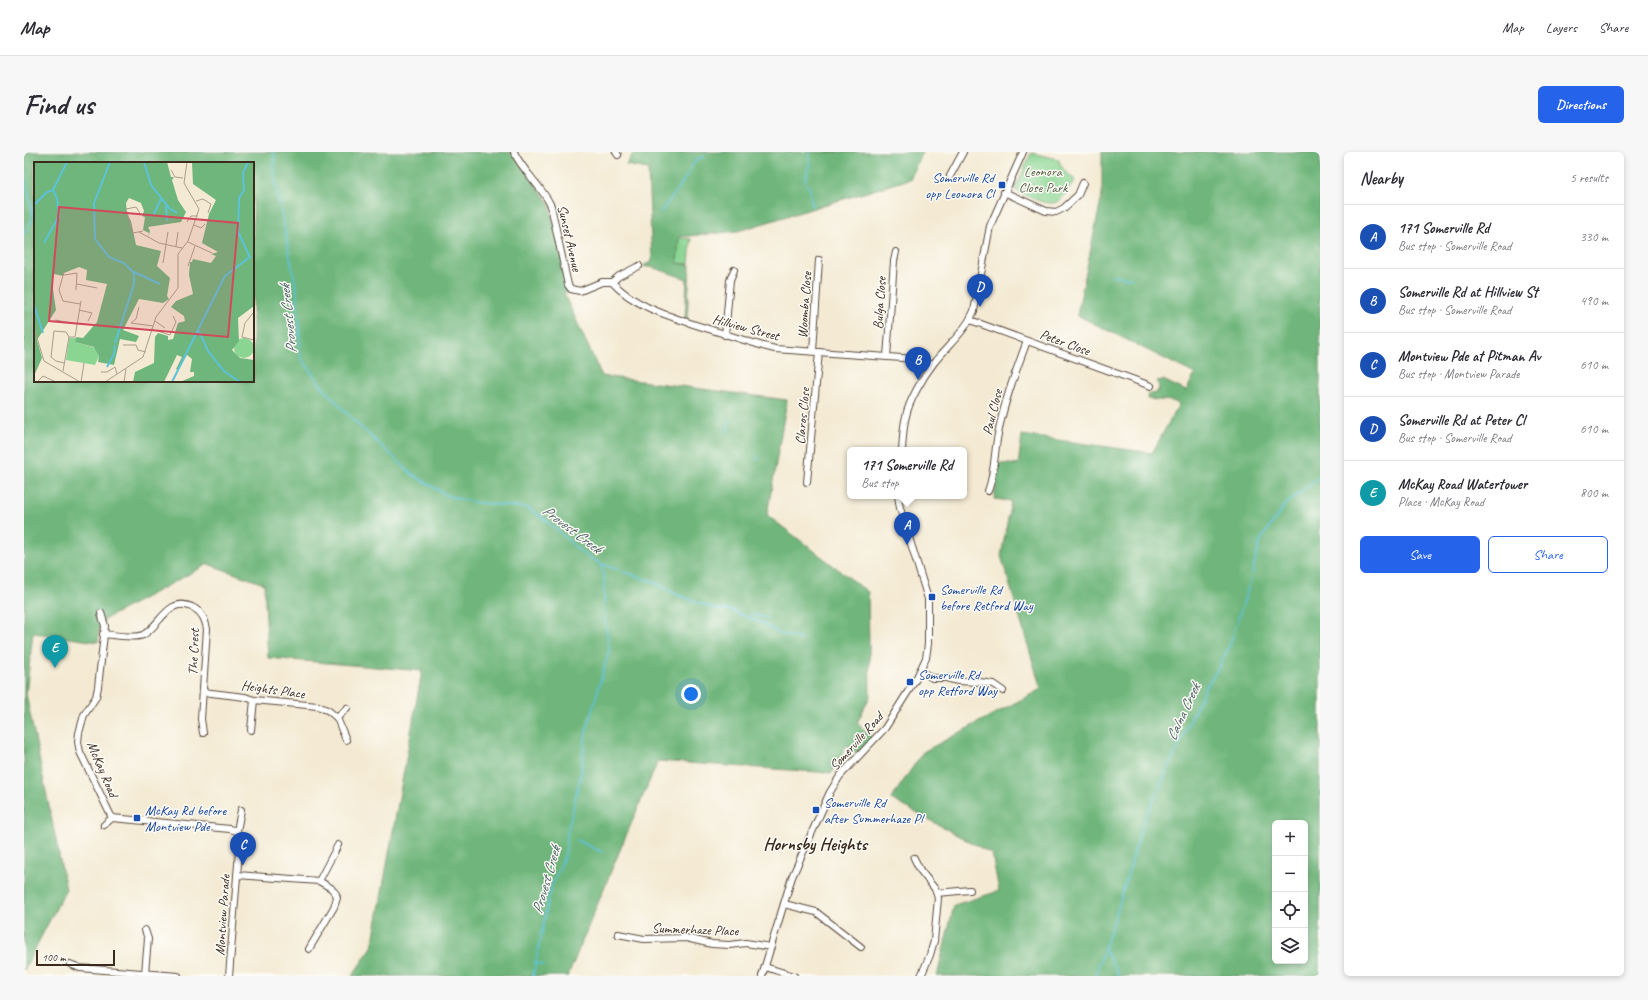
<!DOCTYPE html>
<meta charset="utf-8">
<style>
:root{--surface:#fff;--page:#f7f7f7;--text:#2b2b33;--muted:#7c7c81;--line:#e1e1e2;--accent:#2563eb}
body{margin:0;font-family:Caveat,sans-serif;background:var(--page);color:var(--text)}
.controls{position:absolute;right:12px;bottom:12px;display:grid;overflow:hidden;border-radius:6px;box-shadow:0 2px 6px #0003}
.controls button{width:36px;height:36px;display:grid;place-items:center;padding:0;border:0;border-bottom:1px solid var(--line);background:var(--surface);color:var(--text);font:20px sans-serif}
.scale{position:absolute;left:12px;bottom:10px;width:79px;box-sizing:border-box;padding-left:4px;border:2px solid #3b2a1e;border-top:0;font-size:11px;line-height:14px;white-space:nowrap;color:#3b2a1e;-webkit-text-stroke:3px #fdfcf7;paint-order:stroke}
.you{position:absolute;left:667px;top:542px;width:14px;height:14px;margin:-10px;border:3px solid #fff;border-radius:50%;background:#1a73e8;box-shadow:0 0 0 6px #1a73e833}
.badge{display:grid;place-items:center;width:26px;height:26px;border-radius:50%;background:var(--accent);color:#fff;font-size:13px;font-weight:700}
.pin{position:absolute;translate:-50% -33px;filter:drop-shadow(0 1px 2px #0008)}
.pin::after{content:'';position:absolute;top:21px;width:14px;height:12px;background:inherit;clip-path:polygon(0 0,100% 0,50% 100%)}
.popup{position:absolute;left:823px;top:295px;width:120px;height:52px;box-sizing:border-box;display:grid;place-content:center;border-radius:6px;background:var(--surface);filter:drop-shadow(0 1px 3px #0005);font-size:13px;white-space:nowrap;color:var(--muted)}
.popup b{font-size:15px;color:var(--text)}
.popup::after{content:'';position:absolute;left:50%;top:100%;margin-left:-8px;border:8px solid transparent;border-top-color:var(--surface)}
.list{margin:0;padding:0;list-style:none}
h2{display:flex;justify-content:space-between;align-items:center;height:52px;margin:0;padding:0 16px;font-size:17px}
h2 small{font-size:13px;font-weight:400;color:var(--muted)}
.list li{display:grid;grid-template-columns:26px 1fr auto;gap:12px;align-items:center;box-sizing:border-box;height:64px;padding:0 16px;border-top:1px solid var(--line)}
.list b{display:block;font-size:15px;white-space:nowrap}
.list p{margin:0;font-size:13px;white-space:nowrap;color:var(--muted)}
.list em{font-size:13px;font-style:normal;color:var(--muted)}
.actions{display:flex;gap:8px;padding:12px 16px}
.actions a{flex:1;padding:9px 0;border:1px solid var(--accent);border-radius:6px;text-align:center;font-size:14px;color:var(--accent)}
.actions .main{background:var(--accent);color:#fff}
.icon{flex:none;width:22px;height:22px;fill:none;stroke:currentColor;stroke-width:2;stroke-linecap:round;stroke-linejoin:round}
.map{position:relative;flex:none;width:1296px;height:824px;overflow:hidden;border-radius:6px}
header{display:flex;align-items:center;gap:24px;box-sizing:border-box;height:56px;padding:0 20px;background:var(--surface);border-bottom:1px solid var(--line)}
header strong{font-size:19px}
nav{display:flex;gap:22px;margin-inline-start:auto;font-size:14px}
.intro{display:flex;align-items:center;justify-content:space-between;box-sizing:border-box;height:96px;padding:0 24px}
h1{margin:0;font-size:28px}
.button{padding:10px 18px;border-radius:6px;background:var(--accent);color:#fff;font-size:14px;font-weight:700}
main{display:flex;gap:24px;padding:0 24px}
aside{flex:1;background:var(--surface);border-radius:6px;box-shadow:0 2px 6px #0003}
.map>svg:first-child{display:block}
.green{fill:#8ad592;stroke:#628058}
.forest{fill:#6fb67c;stroke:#55704d;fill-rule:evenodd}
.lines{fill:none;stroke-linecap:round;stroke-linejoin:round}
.stream{stroke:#5cc2da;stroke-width:1.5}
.street-casing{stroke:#574739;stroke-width:8}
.street{stroke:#fff;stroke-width:6}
.transit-dot{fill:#1a4fb4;stroke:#fdfcf7;stroke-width:1.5}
.labels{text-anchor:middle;stroke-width:3;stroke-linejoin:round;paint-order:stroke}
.park-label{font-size:14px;fill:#535d41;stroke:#fdfcf7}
.transit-label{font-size:14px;fill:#164399;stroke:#fdfcf7;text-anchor:start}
.street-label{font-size:14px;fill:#3b2a1e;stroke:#fdfcf7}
.water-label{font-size:15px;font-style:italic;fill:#475f60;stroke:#fdfcf7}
.district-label{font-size:18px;font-weight:bold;fill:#3b2a1e;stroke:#fdfcf7}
.inset-river{fill:none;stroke:#5cc2da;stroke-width:2}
.inset-road{fill:none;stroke:#aa9d8b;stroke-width:1}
.view{fill:#d1495b;fill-opacity:0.15;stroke:#d1495b;stroke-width:2}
.inset-edge{fill:none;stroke:#3b2a1e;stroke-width:2}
</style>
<header>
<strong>Map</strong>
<nav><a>Map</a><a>Layers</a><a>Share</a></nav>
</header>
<div class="intro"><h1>Find us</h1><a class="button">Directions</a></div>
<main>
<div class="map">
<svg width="1296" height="824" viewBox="0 0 1296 824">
<rect width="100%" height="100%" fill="#fdfcf7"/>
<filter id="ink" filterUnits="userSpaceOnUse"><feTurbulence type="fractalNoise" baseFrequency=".025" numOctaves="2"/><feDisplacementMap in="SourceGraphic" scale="8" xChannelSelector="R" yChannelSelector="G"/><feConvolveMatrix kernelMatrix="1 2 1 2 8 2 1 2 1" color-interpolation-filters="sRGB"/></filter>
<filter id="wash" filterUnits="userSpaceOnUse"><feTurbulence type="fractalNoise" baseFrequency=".012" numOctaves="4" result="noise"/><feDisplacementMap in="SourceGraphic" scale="16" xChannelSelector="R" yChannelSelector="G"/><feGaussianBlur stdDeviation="0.9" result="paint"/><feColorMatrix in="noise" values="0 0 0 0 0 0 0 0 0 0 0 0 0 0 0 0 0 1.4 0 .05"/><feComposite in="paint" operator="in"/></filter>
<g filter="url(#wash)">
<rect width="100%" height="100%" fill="#f4ead3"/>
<!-- green -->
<g class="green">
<path d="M1007,1L1034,7L1039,17L1051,28C1036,50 1034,57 1008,46C1002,43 997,42 991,38L992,31H994Z"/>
<path d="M654,86L667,87L665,112L652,111Z"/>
</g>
<!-- forest -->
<g class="forest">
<path d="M0,0H487L525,51L546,138L540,142L578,224L763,248L743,363L844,440L846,544L833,571L849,586L834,603L823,593L808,621L634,609L590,712L544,824H328L348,795L398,519L244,506L240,432L184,412L81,467L75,478L74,490L9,481L2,542L42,737L0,818ZM11,11H229V229H11Z"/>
<path d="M610,0H898L886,27L714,79L655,85L653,111L666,113L663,169L661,168L663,127L627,115H621L620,113L628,110L624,17L602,13Z"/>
<path d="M1078,0H1296V824H913L930,753L975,739L968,702L867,647L899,600L1017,537L977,404L987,349L970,347L975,311L994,313L998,283L1128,301L1155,252L1148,249L1123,247L1124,241L1130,242L1134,239L1135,234L1133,229L1139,228L1162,239L1171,222L1053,163L1078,43ZM1251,671H1281V809H1251Z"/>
</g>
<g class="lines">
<!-- stream -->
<g class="stream">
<path d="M250,0L251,30L273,140L277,206L296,232L327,266L388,322L424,344L448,350L503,356L523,369L559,402L577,412L580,424V459L585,499L562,580L557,622L544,677L541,703L527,735L509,824"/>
<path d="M0,19L9,65L0,83"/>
<path d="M781,29L786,10L785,0"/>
<path d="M782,32L786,36L788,55"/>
<path d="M637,60L659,30L671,9L680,4"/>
<path d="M1088,124L1107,126"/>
<path d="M704,280L705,268"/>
<path d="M732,308L735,305"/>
<path d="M578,412L632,431L654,443L692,457L706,458L738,471L756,482L777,487"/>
<path d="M726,462L743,466"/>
<path d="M552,688L578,700"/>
<path d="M1080,796L1095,824"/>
<path d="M511,811L520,813"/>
<path d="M1071,824L1092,763L1119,671L1181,536L1195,515L1206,492L1225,434L1236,389L1261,353L1296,324"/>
</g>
</g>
</g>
<g filter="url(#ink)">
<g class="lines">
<!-- street casing -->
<g class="street-casing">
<g id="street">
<path d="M490,0C499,20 518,34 527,54L544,133L547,137L556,139L578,130H588L595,124L615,114"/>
<path d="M592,0L594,3"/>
<path d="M926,24L939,0"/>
<path d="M980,40L1022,59L1032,60L1040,56L1054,43L1059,31"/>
<path d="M588,130C610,154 642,163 672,173C694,180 716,187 739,194L751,197L892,207L908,213"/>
<path d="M946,168L1127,234"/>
<path d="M701,183L706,128L710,118"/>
<path d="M789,199L795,108"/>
<path d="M863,205L870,109L872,100"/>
<path d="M878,298C879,287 879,275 882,264C885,249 899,225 909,212C923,194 941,180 950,159L966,74L999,0"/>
<path d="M783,330L795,200"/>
<path d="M964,339C971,321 970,301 974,282C980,250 992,219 1003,189"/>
<path d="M77,461L81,474L74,535L72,545L60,563L55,581L54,590L56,600L88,666"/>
<path d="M79,482C89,483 110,487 119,483C136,474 144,444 168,455C178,460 181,467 183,477L177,567L179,581"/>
<path d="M897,519L908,526H922L934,529L956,530L969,532L979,539"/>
<path d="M179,540L221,545L230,548L294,554L305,559L313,566L323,556"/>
<path d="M313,566L322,588"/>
<path d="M227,578L230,548"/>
<path d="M80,673L88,666L206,677L213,679"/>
<path d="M890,706L896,718L911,737L914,746L910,789L906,803L897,824"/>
<path d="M213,723L295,729L307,736L312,742L313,746L310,755L285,797"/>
<path d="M295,729L314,693"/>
<path d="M913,741L946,738"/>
<path d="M760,752L792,760L837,795"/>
<path d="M594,782L620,787L662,786L688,792L705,793L722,791L747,795"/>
<path d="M46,812L56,816L154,824"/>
<path d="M741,815L770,824"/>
<path d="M121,821L124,787L121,778"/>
<path d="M205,824L216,687L213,679L217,658"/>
<path d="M738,824L768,725L806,640L816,624L861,576L892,527L902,506L904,492V447L876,356L874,344"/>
</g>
</g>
<!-- street -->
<use href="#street" class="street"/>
</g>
</g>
<!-- markers -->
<g class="transit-dot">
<rect x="974" y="29" width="8" height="8" rx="2"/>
<rect x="904" y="441" width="8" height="8" rx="2"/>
<rect x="882" y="526" width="8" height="8" rx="2"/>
<rect x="788" y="654" width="8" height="8" rx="2"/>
<rect x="109" y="662" width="8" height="8" rx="2"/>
</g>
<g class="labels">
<!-- park labels -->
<g class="park-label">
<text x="1019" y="24">Leonora<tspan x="1019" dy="16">Close Park</tspan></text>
</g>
<!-- transit labels -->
<g class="transit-label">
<text x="970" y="30" text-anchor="end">Somerville Rd<tspan x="970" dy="16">opp Leonora Cl</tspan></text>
<text x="916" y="442">Somerville Rd<tspan x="916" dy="16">before Retford Way</tspan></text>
<text x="894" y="527">Somerville Rd<tspan x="894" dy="16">opp Retford Way</tspan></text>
<text x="800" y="655">Somerville Rd<tspan x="800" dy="16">after Summerhaze Pl</tspan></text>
<text x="121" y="663">McKay Rd before<tspan x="121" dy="16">Montview Pde</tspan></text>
</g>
<!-- street labels -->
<g class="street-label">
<text transform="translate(546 86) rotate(77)" y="5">Sunset Avenue</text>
<text transform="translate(855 151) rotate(-86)" y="5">Bulga Close</text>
<text transform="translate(780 153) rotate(-86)" y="5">Woomba Close</text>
<text transform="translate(722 175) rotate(15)" y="5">Hillview Street</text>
<text transform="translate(1041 190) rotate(20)" y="5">Peter Close</text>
<text transform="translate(968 260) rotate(-76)" y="5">Paul Close</text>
<text transform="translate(778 264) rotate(-85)" y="5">Claros Close</text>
<text transform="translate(169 500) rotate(-88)" y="5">The Crest</text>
<text transform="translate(249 537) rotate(8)" y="5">Heights Place</text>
<text transform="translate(832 589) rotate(-48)" y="5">Somerville Road</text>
<text transform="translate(79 617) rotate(67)" y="5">McKay Road</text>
<text transform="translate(198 763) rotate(-86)" y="5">Montview Parade</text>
<text transform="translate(671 777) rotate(2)" y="5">Summerhaze Place</text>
</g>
<!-- water labels -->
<g class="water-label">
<text transform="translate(264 167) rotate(-96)" y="5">Provest Creek</text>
<text transform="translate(548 377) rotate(37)" y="5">Provest Creek</text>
<text transform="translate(1159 560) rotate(-65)" y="5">Calna Creek</text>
<text transform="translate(522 728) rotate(-74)" y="5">Provest Creek</text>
</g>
<!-- district labels -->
<g class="district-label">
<text x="791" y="698">Hornsby Heights</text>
</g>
</g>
<!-- overview -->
<g transform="translate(10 10)">
<rect width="220" height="220" fill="#f4ead3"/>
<path d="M35,176H42L41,180L62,186L65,194L61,203L32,198ZM200 186a10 10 0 1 1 20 0a10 10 0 1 1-20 0Z" fill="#8ad592"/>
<path d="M0,0H133L137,15H140L138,18L144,38L152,50L147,60L114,65L116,69L114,77L115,71L109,68L111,55L108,54L110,49L107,41L95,36L92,41L93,52L97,59L102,83L127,89L123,104L136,116L133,134L135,137L129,141L105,137L89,168L105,174L102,180L86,177L80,203L64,200L65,194L60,185L41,180L42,175L49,176L63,160L73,122L52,118L53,108L45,105L30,111L29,114L20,112L18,120L22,148L3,178L8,196L0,214ZM220,0V144L204,156L205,179L198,188L206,196L220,198V220H146L160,214V210H156L158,197L153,193L144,208L142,207L148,195L143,193L130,220H99L101,210L120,201L121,175L124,171L134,174V178L139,177L144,161L151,159L150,154L137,145L142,139L159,132L155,113L156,100H158L159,97L177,101L182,94L177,92L184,90L168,81L175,52L182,38L159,22L158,1Z" fill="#6fb67c"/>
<path class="inset-river" d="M76,0L60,41L61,77L75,95L90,101L100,111V122L81,181M110,0L117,23L136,47L143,51M132,42L133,59M0,43L13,30L19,28L33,0M119,54L127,37M10,81L25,54L23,36L19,28M100,110L126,122M0,143L9,171M165,169L174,189L190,209L206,220M73,205L80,192L81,183M138,220L191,114L216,95L204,70L205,36L210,28L209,11L214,0"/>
<path class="inset-road" d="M137,8L141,15L149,16M162,39L169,37L177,42L174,51M107,53L102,45L92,47L99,71L109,69M153,60L157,54H164M160,63L167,66L171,62M105,70L125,81L148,86M154,80L178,91M132,82L134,70M142,84L144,70M129,101L132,83M154,104L161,84M30,113L43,111L42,128M43,122L63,126M29,139L25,128L30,110M29,139L46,142M45,148L58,151L54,159M21,158L43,162M121,159L131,166M97,161L119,164M97,161L102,157L105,145M0,166L10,199L46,220M117,167L136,173L142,160L139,154M35,175H41L47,139M220,178L208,175L211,161L220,150M89,183H102L104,188L112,190M30,201L22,199L17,195L20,169L32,170L35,175M29,209L35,175M67,210H73L81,205L83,212M3,220L9,214L22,220M47,220L50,201M71,220L109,195L122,155L144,126V92L154,79L165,47L150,21L153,0M90,220L92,207"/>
<path class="view" d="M25,45L204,61L194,175L15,159Z"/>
<rect width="220" height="220" class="inset-edge"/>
</g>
</svg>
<div class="controls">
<button>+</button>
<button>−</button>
<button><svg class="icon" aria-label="locate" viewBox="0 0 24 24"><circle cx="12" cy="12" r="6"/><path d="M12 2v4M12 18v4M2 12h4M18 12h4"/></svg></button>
<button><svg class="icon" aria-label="layers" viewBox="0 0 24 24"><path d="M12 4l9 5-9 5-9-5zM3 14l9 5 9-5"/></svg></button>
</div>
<div class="scale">100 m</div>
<div class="you"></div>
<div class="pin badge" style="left:883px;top:393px;background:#1a4fb4">A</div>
<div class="popup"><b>171 Somerville Rd</b>Bus stop</div>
<div class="pin badge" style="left:894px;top:228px;background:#1a4fb4">B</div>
<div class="pin badge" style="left:219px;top:713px;background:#1a4fb4">C</div>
<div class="pin badge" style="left:956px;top:155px;background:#1a4fb4">D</div>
<div class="pin badge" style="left:31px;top:516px;background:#0f9aa8">E</div>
</div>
<aside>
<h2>Nearby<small>5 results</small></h2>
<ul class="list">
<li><span class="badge" style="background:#1a4fb4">A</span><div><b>171 Somerville Rd</b><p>Bus stop · Somerville Road</p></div><em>330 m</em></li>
<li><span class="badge" style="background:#1a4fb4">B</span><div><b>Somerville Rd at Hillview St</b><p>Bus stop · Somerville Road</p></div><em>490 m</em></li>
<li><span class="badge" style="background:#1a4fb4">C</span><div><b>Montview Pde at Pitman Av</b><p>Bus stop · Montview Parade</p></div><em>610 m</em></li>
<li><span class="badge" style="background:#1a4fb4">D</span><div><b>Somerville Rd at Peter Cl</b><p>Bus stop · Somerville Road</p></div><em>610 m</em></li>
<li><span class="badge" style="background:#0f9aa8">E</span><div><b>McKay Road Watertower</b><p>Place · McKay Road</p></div><em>800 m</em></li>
</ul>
<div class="actions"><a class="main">Save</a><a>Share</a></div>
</aside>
</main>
